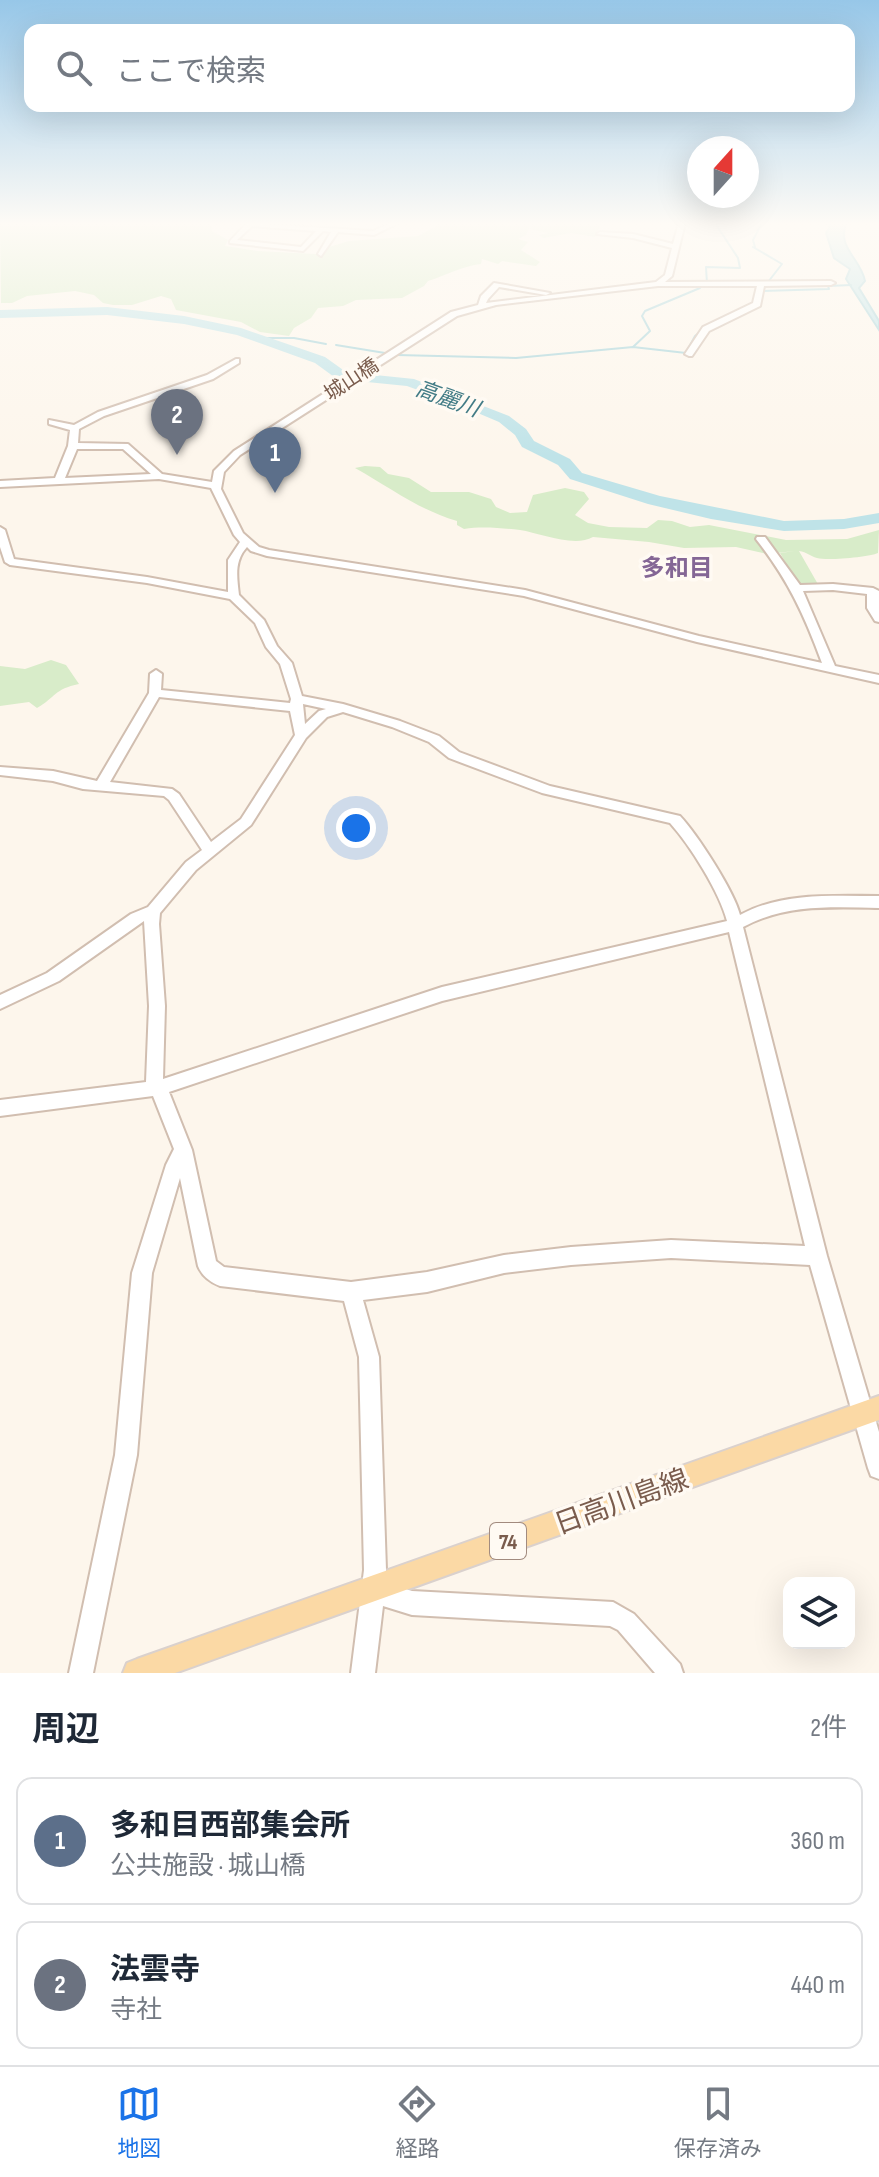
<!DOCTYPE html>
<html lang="ja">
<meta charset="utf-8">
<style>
:root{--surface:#fff;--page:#f2f2f3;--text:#1f2937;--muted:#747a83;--line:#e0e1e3;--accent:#1a73e8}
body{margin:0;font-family:"Sofia Sans Condensed","Noto Sans JP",sans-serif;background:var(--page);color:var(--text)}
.controls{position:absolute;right:24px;bottom:24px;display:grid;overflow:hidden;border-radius:16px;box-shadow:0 8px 32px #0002}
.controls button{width:72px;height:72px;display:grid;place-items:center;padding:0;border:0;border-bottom:2px solid var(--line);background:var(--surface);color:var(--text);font:40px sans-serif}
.compass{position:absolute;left:687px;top:136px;width:72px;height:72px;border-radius:50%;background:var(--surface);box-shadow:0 8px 32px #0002;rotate:21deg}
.you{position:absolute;left:356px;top:828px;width:28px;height:28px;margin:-20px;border:6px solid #fff;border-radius:50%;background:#1a73e8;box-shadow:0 0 0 12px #1a73e833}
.badge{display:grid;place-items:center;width:52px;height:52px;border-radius:50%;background:var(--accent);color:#fff;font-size:26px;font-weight:700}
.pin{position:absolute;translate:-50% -66px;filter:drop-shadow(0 2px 4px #0008)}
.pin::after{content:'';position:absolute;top:42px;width:28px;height:24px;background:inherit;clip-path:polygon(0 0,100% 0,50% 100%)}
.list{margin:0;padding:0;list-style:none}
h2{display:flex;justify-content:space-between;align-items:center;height:104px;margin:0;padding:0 32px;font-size:34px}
h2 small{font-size:26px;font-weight:400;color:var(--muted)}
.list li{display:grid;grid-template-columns:52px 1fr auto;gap:24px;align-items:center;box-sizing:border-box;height:128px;margin:0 16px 16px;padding:0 16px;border:2px solid var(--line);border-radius:16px}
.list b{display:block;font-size:30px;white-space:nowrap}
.list p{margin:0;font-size:26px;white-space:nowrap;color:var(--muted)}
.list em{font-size:26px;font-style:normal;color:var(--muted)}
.icon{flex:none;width:44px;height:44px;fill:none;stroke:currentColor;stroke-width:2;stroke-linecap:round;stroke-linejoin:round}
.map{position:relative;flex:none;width:879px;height:1673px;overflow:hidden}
.search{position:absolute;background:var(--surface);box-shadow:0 8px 32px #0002;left:24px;right:24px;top:24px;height:88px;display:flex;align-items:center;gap:20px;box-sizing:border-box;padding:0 28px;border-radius:16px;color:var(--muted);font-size:30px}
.sheet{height:392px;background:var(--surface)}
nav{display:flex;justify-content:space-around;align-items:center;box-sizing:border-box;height:112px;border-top:2px solid var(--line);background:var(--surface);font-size:22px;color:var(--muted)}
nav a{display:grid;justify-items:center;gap:4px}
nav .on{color:var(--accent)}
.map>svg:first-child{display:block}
.green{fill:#d8ecc9}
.water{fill:#bfe3e8;stroke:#a5d3da;stroke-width:2}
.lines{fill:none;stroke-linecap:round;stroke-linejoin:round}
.stream{stroke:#a5d3da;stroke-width:2}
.river{fill:#bfe3e8;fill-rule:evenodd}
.minor-casing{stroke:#d1beb0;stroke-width:4}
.major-casing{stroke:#dad1cd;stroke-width:4}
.minor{fill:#fff;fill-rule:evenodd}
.major{fill:#fbd9a5;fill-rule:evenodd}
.labels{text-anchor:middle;stroke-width:7;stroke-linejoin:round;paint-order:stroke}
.far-street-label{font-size:20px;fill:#7a5c4d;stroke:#fffaf3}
.far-water-label{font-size:22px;font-style:italic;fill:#437c86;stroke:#fffaf3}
.shield{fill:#fffaf3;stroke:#a28b7f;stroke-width:2}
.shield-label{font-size:22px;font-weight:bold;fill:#7a5c4d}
.far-quarter-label{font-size:24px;font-weight:bold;fill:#846695;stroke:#fffaf3}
.near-street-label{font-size:28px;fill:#7a5c4d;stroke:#fffaf3}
</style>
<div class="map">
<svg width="879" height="1673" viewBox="0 0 879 1673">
<rect width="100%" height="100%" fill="#fdf6ec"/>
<!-- green -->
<g class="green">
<path d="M0,223H211L212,231L228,240L225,246L257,251L316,254L319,250L349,241L418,236L442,223L601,224L595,237L571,233L543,238L539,235L548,233L530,229L531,224L526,235L518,239L528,242L521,250L540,262L536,266L502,261L498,264L482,259L481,264C462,266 447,275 428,281L424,286L402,298L356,300L343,306L318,308L311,318L294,328L289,336L260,332L241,322L176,310L171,299L161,296L132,305H113L103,303L94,295L75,291L27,296L12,303H1Z"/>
<path d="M365,466L380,467L388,474L409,478L431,492H469L491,499L496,507L510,513L527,512L533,495L565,488L584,492L589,499L575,515L588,523L609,527L647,528L658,520L672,521L690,527L709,525L786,540L847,539L879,530L878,553C869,557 827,561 817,558C810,556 807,552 799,551L819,586L800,587L780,553L795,551L767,554L736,547L684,548L649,542L593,537C574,548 540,533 520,530C502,528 481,526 464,529L457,525V521C417,509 391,488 355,468Z"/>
<path d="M51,660L66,665L79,684C54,689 56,697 37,708L29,702L0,706V666L25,669Z"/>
</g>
<!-- water -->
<path class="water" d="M827,223H850L846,224C837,248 861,259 865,281L859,288L879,321V330L846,279L850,269L834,258L826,233L830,227Z"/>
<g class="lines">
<!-- stream -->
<g class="stream">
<path d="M753,247L782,264L768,282"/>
<path d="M755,247L753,240L762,223"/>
<path d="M707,284L706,267L740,268L738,258L715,223"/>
<path d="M758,291L829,289L828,286L851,285"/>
<path d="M258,338H294L326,344"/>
<path d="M336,345L385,353"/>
<path d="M633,347L650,331L642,316L645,311L700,288"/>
<path d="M397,355L516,358L633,347L686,353L695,336L705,328"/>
</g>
<!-- river -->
<path class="river" d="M107,307L184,316L241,328L325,357L346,372L414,379L509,416L526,429L534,441L570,459L582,473L660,496L784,521L844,519L879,513V523L844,529L784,531L711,519L648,504L570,479L558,465L522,447L515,435L499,422L459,405L407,386L337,379L315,363L237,335L184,324L107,315L0,318V310Z"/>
<!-- minor casing -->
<g class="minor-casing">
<g id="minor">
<path d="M247,223L373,231L391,223H398L374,235L338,232L321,256L318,254L331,232L323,231L303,251L230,243V241ZM252,226L316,231L301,247L237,240Z"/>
<path d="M679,223H685L672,276L665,282L831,281L835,283L831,285L764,286L760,306L709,331L692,356H689L685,354L703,327L753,303L757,286H658L496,305L457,316L240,455L224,472L221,489L243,533L259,547L269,550L525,590L699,636L822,663C804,614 788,580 756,539L757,537H765L800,585L833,584L873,588L879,591V622L875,621L867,608V594L833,590L803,591L835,666L879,675V683L697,642L524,596L267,556L251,551L247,547C234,561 237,577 239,595L264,620L277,646L292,663L302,696L343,704L400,721L439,736L459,752L550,786L680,816C697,834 734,891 740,915C782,892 833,896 879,896V908C832,907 785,904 743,927L827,1256L879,1432V1479L871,1476L868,1468L810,1265L671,1258L571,1265L504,1273L427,1292L363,1300L379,1357L386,1570L385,1583L412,1591L613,1602L634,1614L680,1664L683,1673H655L618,1630L610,1626L412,1615L383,1606L375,1673H351L364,1570L359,1357L344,1301L220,1286C210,1282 202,1276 198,1266L180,1178L152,1273L137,1455L93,1673H69L115,1455L132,1273L166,1165L174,1149L153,1096L0,1116V1100L146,1082L149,1006L144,921L59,981L0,1009V995L47,973L131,914L148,907L186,862L202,850L169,800L164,796L83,789L53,781L0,775V767L53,771L97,781L149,693L150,674L156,670L162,674L161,690L290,703L291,699L280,664L266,647L255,623L230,599L147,583L10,565L5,562L0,547V527L5,530L14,559L147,577L228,592V560L240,542L234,535L211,488L159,479L0,487V481L55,478L68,446L70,430L49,424V420L74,425L98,412L207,375L236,359H239V363L213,379L104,416L79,429L78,443L128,444L162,474L212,482L214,471L234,451L451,312L478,305L481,296L494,283L550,293L546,295L499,287L488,299L486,303L656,282L665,275L672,248L633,238L597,234L600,232L633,234L673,244ZM77,449H123L151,474L65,478ZM159,697L290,711L295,735L241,819L211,842L179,794L172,789L110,782ZM303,704L326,709L319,711L305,724ZM343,712L392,727L429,742L449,758L542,793L670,823C690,845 720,893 727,921L442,987L163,1079L165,1006L159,924L160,913L196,870L251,825L306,738L327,717ZM729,932L805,1246L671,1240L571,1247L504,1255L427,1272L351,1282L224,1267L216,1261L192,1150L169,1092L442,1001Z"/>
</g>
</g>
<!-- major casing -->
<g class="major-casing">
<path id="major" d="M879,1396V1420L175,1673H123L127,1663L137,1659Z"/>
</g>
<!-- minor -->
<use href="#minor" class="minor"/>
<!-- major -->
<use href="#major" class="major"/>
</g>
<!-- sky -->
<linearGradient id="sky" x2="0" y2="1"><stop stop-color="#97c7e8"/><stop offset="0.49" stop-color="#fefbf6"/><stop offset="1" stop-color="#fefbf6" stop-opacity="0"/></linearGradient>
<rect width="879" height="457" fill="url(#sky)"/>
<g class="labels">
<!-- far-street labels -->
<g class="far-street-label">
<text transform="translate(351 379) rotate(-33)" y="7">城山橋</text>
</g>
<!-- far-water labels -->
<g class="far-water-label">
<text transform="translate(448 398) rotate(20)" y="8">高麗川</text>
</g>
<!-- shield labels -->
<rect class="shield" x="490" y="1523" width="36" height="36" rx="6"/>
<g class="shield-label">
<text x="508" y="1549">74</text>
</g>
<!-- far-quarter labels -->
<g class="far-quarter-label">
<text x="677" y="576">多和目</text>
</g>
<!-- near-street labels -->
<g class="near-street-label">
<text transform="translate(621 1501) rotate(-20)" y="10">日高川島線</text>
</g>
</g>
</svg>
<div class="controls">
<button><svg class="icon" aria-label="layers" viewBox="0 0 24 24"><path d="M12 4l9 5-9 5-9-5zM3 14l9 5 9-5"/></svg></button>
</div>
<svg class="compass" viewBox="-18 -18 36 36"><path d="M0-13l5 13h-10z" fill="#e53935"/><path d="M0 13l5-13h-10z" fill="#747a83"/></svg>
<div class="you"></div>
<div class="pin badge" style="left:275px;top:493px;background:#5c6f8a">1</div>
<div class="pin badge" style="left:177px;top:455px;background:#6b7280">2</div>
<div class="search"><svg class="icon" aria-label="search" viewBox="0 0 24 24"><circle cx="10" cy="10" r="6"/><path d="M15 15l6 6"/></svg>ここで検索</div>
</div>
<section class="sheet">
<h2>周辺<small>2件</small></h2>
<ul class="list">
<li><span class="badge" style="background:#5c6f8a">1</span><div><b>多和目西部集会所</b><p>公共施設 · 城山橋</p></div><em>360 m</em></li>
<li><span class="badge" style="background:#6b7280">2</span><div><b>法雲寺</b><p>寺社</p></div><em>440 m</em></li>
</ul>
</section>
<nav>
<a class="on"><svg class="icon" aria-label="map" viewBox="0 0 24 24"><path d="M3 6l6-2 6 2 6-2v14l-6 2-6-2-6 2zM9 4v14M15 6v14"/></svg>地図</a>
<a><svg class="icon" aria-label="directions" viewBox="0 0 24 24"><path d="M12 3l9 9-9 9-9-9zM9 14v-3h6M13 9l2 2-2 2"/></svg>経路</a>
<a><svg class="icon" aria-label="saved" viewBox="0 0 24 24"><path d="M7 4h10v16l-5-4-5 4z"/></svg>保存済み</a>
</nav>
